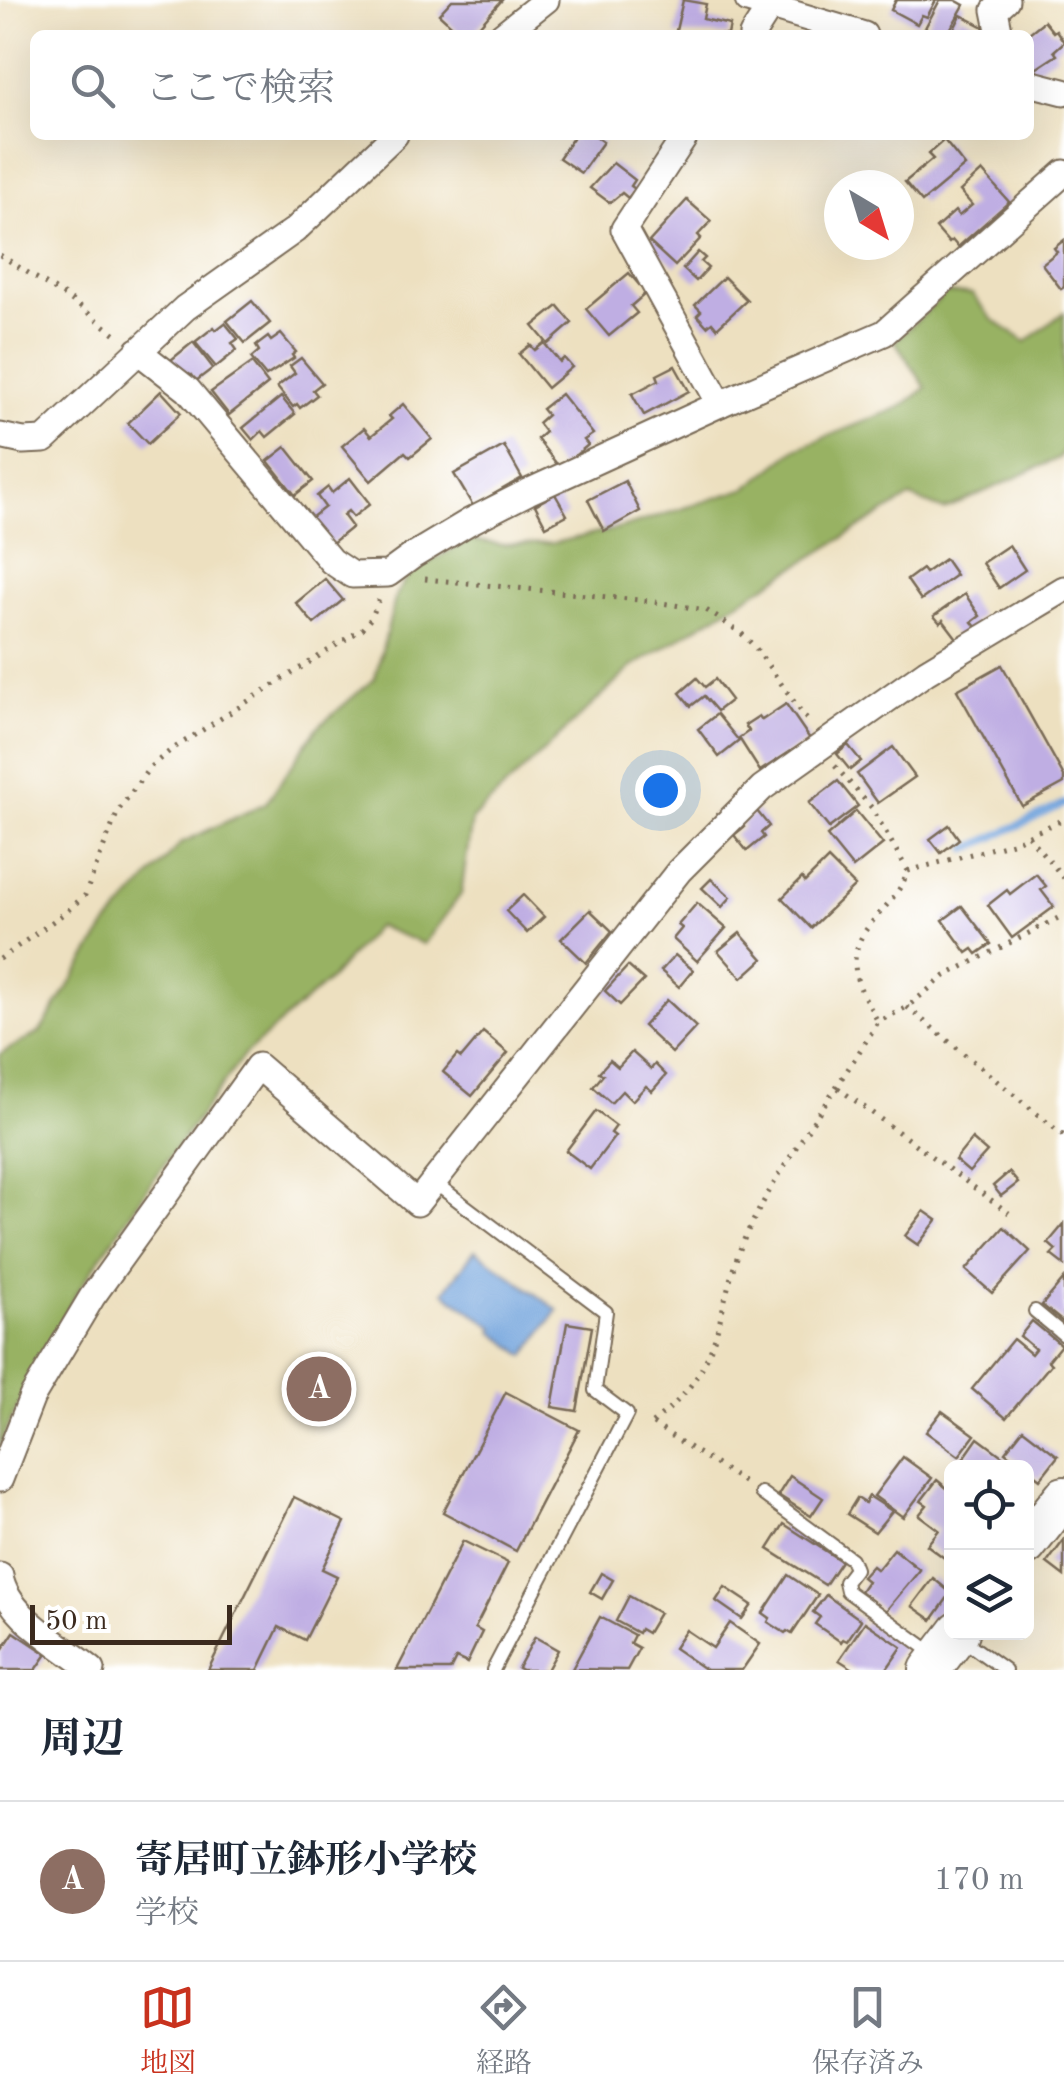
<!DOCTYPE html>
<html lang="ja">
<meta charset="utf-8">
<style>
:root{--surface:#fff;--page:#f2f2f3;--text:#1f2937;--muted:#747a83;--line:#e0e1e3;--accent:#c8321e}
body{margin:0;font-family:"Old Standard TT","Noto Serif JP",serif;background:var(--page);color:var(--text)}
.controls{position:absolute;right:30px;bottom:30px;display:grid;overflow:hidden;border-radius:15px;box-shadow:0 10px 40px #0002}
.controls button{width:90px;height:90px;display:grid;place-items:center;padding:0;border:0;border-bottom:2px solid var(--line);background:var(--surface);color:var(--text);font:50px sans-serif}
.compass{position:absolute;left:824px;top:170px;width:90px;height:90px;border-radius:50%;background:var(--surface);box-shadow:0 10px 40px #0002;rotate:142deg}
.scale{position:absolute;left:30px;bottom:25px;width:202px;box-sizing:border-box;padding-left:10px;border:5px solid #3b2a1e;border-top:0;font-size:28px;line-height:35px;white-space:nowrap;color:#3b2a1e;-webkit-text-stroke:8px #fff;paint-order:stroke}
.you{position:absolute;left:660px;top:790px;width:35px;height:35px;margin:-25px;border:8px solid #fff;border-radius:50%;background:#1a73e8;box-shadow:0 0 0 15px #1a73e833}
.badge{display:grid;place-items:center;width:65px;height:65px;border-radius:50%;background:var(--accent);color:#fff;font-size:32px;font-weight:700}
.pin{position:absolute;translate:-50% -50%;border:5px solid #fff;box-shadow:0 2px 10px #0006}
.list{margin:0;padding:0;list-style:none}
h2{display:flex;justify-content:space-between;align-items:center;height:130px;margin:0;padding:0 40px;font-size:42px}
h2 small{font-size:32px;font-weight:400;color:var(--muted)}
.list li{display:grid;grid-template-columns:65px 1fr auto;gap:30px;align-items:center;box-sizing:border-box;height:160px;padding:0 40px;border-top:2px solid var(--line)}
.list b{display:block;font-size:38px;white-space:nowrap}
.list p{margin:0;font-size:32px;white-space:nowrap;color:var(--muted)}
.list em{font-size:32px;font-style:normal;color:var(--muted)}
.icon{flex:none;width:55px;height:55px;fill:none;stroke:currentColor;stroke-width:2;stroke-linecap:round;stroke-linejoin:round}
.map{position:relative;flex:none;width:1064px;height:1670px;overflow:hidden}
.search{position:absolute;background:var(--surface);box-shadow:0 10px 40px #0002;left:30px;right:30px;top:30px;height:110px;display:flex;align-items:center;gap:25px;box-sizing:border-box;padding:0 35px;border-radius:15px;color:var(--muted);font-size:38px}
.sheet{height:290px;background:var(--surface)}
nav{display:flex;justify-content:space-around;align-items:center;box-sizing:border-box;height:140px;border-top:2px solid var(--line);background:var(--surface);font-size:28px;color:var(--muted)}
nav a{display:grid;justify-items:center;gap:5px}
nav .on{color:var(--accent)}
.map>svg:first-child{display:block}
.forest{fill:#98b263;stroke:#6a6e40;stroke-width:2.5}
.water{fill:#71a3dc;stroke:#56667d;stroke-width:2.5}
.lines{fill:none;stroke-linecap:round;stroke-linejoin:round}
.stream{stroke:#71a3dc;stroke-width:8}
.building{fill:#bfaee3}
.lane-casing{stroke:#796a57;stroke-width:16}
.street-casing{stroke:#796a57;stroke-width:29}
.primary-casing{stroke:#796a57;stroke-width:44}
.path{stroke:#796a57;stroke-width:5;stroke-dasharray:2.5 8;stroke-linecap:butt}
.lane{stroke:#fff;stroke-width:12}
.street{stroke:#fff;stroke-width:25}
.primary{stroke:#fff;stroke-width:40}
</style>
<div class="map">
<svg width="1064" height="1670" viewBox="0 0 1064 1670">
<rect width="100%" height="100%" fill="#fff"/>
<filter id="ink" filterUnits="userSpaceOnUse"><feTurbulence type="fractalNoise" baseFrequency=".01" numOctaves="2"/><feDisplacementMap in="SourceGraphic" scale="20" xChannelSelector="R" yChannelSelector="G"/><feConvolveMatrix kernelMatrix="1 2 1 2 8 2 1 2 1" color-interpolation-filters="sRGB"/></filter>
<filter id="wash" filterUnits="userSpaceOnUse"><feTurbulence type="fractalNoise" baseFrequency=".0048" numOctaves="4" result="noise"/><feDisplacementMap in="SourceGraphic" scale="40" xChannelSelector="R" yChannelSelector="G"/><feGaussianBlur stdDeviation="2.25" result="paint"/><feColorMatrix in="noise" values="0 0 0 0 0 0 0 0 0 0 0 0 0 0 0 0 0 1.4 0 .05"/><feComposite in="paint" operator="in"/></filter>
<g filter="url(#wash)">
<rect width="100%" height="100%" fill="#ede0c0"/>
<!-- forest -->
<path class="forest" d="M946,293L972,294L992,319L1026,342L1064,312V451L1059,458L944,510L910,497L632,667L472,819L461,894L424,944L377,926L329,980L244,1055L155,1177L76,1294L7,1428L0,1449V1054L40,1032L106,927L181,843L266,803L317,728L375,678L396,595L410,572L470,540L503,545L553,543L622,528L747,488L796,449L901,407L926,388L895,341Z"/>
<!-- water -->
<path class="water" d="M475,1250L558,1310L525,1356L493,1332L495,1328L444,1292Z"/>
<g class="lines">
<!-- stream -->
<path class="stream" d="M968,849L1064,804"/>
</g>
<g id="blocks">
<!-- building -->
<g class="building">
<path d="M452,0H502L471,35H462L439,14Z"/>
<path d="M683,0L706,4L703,19L730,25L728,35H675Z"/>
<path d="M896,0H936L927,17L922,15L917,24L891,10Z"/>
<path d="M940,0H955L964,5L947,35H938L925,28Z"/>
<path d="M961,15L984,27L980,35H951Z"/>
<path d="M1044,21L1053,32L1056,30L1064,42L1054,51L1057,55L1034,70L1029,64V33Z"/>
<path d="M575,135H593L603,142L581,173L559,158Z"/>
<path d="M944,140L965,166L922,202L905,182L933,159L928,154Z"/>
<path d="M613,163L635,180L631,186L635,189L628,198L622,193L610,203L590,188Z"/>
<path d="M982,171L1009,202L958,247L952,240L949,243L936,228L955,211L959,216L972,205L960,191Z"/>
<path d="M687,200L711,221L698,235L701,238L675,266L649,242Z"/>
<path d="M1064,240V287L1061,289L1042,264L1057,252L1054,248Z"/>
<path d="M698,252L705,258L701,262L708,268L696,281L683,269Z"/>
<path d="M629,273L646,293L631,306L637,313L609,336L586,309Z"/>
<path d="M724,277L747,300L717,328L712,322L707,326L697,315L701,311L695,305Z"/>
<path d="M252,301L270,323L245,343L227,321Z"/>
<path d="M558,306L572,323L548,344L533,326Z"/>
<path d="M225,323L238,339L232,343L237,350L216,367L195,342L214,327L216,330Z"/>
<path d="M281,334L296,352L292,355L294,358L266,376L251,358L259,351L256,346L268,337L271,341Z"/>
<path d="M193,342L213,368L196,381L192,375L186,379L171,360Z"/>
<path d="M544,343L560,362L564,358L572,367L547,388L519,354L530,345L535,350Z"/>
<path d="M301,358L322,383L313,390L317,395L300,408L297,404L293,407L277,387L295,373L290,366Z"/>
<path d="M252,363L268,384L229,415L211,392Z"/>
<path d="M675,366L689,391L644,415L632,394L659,380L657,375Z"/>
<path d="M161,391L181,413L148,444L128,423Z"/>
<path d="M561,394L593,434L584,440L588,445L560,468L537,439L545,432L538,423L547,415L542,409Z"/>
<path d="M281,397L295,414L267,437L262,431L253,440L243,428Z"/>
<path d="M403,404L432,439L410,457L405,452L371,481L342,446L364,428L371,436L392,419L389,416Z"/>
<path d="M504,446L522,478L473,506L454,474Z"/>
<path d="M286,447L313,481L295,495L268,461Z"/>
<path d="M350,478L370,504L353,517L348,511L343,515L352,527L331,544L311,518L325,507L317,496L328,487L332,493Z"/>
<path d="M625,481L640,511L604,531L588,500Z"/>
<path d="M555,494L567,515L546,526L535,505Z"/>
<path d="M1009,545L1025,570L999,588L982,563Z"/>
<path d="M945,559L956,575L921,600L907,580L922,569L925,573Z"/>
<path d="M325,579L343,600L314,624L296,603Z"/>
<path d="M965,594L980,616L972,622L977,628L959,641L943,620L940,623L934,616Z"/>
<path d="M1002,665L1064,776V783L1022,806L957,690Z"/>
<path d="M697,678L705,687L715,679L731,700L717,711L704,696L691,706L680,693Z"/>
<path d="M786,704L810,739L760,771L739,738L749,731L745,725L759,716L762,720Z"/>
<path d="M717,714L739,741L719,757L698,729Z"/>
<path d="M848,745L861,761L850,770L837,754Z"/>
<path d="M893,747L915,777L878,803L857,774Z"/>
<path d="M838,781L858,806L829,828L809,803Z"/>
<path d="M757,811L769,826L761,833L764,837L747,851L734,835L744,827L742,824Z"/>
<path d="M856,811L883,844L853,868L827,836Z"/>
<path d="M949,825L959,839L941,853L930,839Z"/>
<path d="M828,859L855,886L811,928L782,898L802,878L805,882Z"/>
<path d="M1036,874L1046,886L1041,890L1054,907L1012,938L988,905L1007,890L1010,894Z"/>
<path d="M711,879L731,897L722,907L702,888Z"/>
<path d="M523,895L544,917L527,933L506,911Z"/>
<path d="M697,903L726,928L697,961L673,939L682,928L678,925Z"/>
<path d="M962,906L991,944L977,954L973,949L967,953L943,920Z"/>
<path d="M590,910L612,931L586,963L561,939Z"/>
<path d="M740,933L763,959L742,978L718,951Z"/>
<path d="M675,955L693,970L679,987L661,971Z"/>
<path d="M628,966L644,980L620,1005L605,991Z"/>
<path d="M667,1000L696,1027L672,1053L643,1026Z"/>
<path d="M483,1032L508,1053L472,1096L443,1072L457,1055L461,1058Z"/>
<path d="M632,1052L651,1069L655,1064L666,1075L652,1091L646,1086L632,1101L622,1091L611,1103L593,1087L603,1075L599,1072L610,1060L618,1067Z"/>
<path d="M596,1111L616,1126L611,1133L615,1136L590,1169L566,1151Z"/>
<path d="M972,1139L987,1152L969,1172L955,1160Z"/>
<path d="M1009,1172L1018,1183L1001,1196L993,1186Z"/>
<path d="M924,1211L937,1220L918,1245L905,1236Z"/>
<path d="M1064,1224V1265L1051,1255L1056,1250L1048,1243Z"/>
<path d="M1004,1227L1030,1251L992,1293L966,1270Z"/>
<path d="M1064,1279V1323L1042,1305Z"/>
<path d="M1032,1321L1061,1345L1048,1361L1051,1364L1006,1418L972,1389L1013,1339L1031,1354L1035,1349L1020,1336Z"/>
<path d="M567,1323L592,1327L577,1411L552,1407Z"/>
<path d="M506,1392L579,1430L516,1551L443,1512Z"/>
<path d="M942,1411L975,1435L959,1456L926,1432Z"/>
<path d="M1023,1429L1058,1456L1040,1479L1005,1452Z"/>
<path d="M978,1438L1009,1461L1005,1468H957Z"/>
<path d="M903,1457L932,1478L903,1517L874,1496Z"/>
<path d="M790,1476L823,1498L811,1516L778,1495Z"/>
<path d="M937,1480L948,1489L951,1484V1563L927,1545L939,1530L919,1515L927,1505L921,1501Z"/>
<path d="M869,1496L892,1511L875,1532L847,1514L857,1498L865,1503Z"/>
<path d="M294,1497L345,1522L322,1569L337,1576L305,1640L279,1627L258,1670H208Z"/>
<path d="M784,1524L841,1561L825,1585L768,1549Z"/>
<path d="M1064,1540V1576L1047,1563Z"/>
<path d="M463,1541L508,1563L475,1628L482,1632L467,1663L456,1658L450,1670H397Z"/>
<path d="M894,1549L920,1570L885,1612L860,1591L867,1581L862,1577L872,1566L877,1570Z"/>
<path d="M601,1573L613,1580L602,1599L590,1592Z"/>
<path d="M788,1575L818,1595L792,1634L787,1631L785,1633L768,1622L770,1618L763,1613Z"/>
<path d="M933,1578L951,1593L932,1620L912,1606Z"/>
<path d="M725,1587L752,1605L742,1619L716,1601Z"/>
<path d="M826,1595L861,1620L847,1641L843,1639L841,1642L815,1624L820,1617L813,1612Z"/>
<path d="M629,1596L659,1613L647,1633L640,1629L638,1633L616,1621Z"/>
<path d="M600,1617L634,1635L630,1643L639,1648L627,1670L572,1669Z"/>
<path d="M865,1622L902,1647L886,1670H855L839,1660Z"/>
<path d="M730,1623L760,1644L742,1670H706L674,1648L686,1630L713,1648Z"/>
<path d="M14,1632L47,1654L36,1670H0V1653Z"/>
<path d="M535,1637L558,1650L547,1670H522L518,1668Z"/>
</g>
</g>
</g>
<g filter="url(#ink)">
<use href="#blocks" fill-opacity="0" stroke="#796a57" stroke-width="2.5"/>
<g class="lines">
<!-- lane casing -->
<g class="lane-casing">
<g id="lane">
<path d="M435,1183L606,1312L595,1390L627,1414L493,1670"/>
<path d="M1035,1311L1064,1335"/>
<path d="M761,1493L851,1559L855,1569L845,1582L847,1591L937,1656"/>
<path d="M962,1639L1005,1670"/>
</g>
</g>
<!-- street casing -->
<g class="street-casing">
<g id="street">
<path d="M748,0L864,35"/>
<path d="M502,35L546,0"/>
<path d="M752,35L770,7"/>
<path d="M1000,35L995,10L1006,0"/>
<path d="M1029,83L1064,92"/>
<path d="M686,135L624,229L720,404"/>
<path d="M138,351L188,390L331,561L352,575L388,574L414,555L469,522L528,492L720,404L884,333L1064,173"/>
<path d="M0,436L23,441L44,440L185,308L295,230L395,135"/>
<path d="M0,1479L32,1397L92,1297L258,1066L417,1203L679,871L762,788L926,672L1064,589"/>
<path d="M0,1576C6,1616 62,1645 92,1670"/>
</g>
</g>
<!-- primary casing -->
<g class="primary-casing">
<g id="primary">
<path d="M1026,1545L1064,1497"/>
<path d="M930,1670L959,1632"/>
</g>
</g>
<!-- path -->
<g class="path">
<path d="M0,255L71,300L121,338"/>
<path d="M425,579L649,601L706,610L741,633L755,647L810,724"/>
<path d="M835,766L872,808L908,871C892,916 845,926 857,979C861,993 871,1008 878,1022"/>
<path d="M1028,836L1064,878"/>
<path d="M908,871L1012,843L1064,819"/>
<path d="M0,959L66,912L85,895L118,811L150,767L171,750L362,629L372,617L380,596"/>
<path d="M907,1007L1064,1136"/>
<path d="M838,1088L1009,1213"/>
<path d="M652,1423C735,1361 710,1302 752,1223C788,1153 837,1089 878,1022L907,1007L945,976L1064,915"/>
<path d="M653,1424L745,1483"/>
</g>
<!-- lane -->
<use href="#lane" class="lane"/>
<!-- street -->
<use href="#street" class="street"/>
<!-- primary -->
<use href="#primary" class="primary"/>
</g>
</g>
</svg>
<div class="controls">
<button><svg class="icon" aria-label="locate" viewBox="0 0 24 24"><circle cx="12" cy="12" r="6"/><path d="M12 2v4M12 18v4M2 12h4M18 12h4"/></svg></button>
<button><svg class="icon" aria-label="layers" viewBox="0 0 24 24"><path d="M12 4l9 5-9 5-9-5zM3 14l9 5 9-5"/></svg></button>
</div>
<svg class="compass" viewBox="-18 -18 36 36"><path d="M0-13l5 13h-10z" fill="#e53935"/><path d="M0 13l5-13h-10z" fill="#747a83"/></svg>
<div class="scale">50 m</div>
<div class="you"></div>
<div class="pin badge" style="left:319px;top:1389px;background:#8d6e63">A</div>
<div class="search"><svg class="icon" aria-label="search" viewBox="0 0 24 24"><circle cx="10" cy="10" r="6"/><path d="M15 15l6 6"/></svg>ここで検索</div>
</div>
<section class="sheet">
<h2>周辺<small></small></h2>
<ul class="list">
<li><span class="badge" style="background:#8d6e63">A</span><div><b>寄居町立鉢形小学校</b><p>学校</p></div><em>170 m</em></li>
</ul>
</section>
<nav>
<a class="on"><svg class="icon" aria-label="map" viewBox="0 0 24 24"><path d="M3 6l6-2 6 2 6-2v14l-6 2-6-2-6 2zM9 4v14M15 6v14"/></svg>地図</a>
<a><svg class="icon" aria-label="directions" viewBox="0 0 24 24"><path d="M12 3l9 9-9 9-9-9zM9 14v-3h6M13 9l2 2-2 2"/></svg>経路</a>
<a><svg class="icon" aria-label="saved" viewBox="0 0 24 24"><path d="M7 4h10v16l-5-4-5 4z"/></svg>保存済み</a>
</nav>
